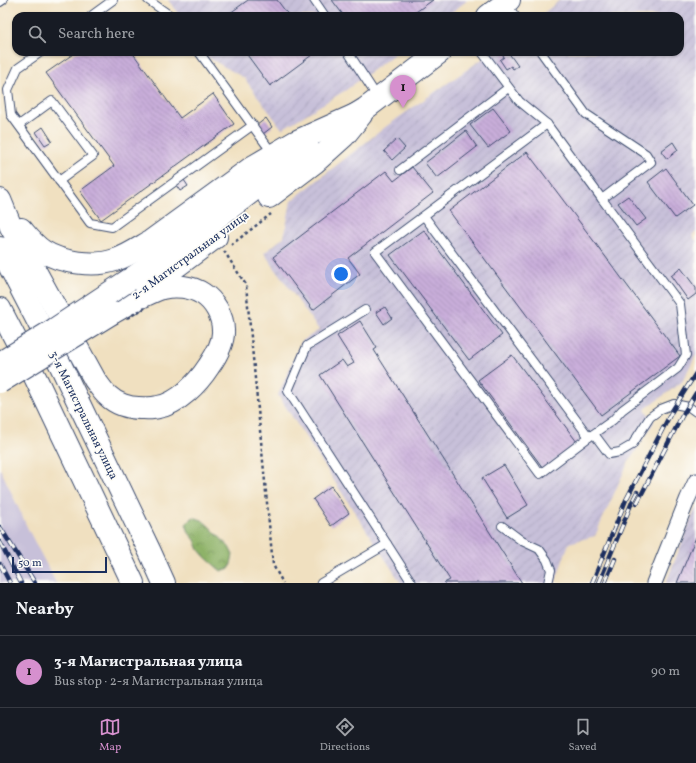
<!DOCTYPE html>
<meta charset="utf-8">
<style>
:root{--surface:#171b24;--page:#242831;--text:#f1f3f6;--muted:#9ea1a6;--line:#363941;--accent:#d690ce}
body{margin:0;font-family:Vollkorn,serif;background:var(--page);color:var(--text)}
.scale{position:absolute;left:12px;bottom:10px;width:95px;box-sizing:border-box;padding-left:4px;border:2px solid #1b2f5e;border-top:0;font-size:11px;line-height:14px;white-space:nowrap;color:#1b2f5e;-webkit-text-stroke:3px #fdfcf7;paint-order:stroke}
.you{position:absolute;left:341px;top:274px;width:14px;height:14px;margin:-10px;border:3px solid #fff;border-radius:50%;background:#1a73e8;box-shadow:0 0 0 6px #1a73e833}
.badge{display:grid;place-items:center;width:26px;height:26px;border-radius:50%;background:var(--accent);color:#111;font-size:13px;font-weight:700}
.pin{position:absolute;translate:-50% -33px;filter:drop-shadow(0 1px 2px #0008)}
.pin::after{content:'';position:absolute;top:21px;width:14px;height:12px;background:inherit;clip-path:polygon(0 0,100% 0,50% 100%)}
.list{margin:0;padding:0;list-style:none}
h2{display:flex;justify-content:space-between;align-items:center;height:52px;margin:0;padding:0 16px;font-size:17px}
h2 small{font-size:13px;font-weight:400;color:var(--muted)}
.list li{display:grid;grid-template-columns:26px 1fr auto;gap:12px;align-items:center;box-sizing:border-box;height:72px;padding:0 16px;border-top:1px solid var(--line)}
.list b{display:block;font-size:15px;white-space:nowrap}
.list p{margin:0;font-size:13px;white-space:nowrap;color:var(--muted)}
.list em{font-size:13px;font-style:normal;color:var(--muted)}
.icon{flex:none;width:22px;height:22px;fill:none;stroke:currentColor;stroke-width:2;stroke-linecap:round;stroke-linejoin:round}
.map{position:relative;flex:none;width:696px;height:583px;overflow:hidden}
.search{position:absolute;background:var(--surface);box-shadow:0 1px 3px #0004;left:12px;right:12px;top:12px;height:44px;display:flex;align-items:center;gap:10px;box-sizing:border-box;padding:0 14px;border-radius:12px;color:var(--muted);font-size:15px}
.sheet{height:124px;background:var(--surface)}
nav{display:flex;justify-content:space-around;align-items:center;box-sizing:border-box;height:56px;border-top:1px solid var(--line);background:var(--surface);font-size:11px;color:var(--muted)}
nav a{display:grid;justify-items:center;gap:2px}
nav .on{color:var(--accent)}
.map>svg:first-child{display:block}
.industrial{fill:url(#industrial-furrows)}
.railway{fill:#c7c0d9}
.forest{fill:url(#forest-crowns);stroke:#547062}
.building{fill:url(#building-back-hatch)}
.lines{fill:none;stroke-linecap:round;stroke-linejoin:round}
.lane-casing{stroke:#3b4a6d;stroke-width:10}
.street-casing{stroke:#3b4a6d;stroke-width:17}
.secondary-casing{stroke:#3b4a6d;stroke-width:24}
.path{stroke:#3b4a6d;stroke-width:2.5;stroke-dasharray:3 3;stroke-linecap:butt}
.lane{stroke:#fff;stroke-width:8}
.street{stroke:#fff;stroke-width:15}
.secondary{stroke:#fff;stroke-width:22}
.rail-casing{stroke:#1b2f5e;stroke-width:4.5}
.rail{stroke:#fdfcf7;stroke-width:3;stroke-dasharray:9;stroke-linecap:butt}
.secondary-bridge-casing{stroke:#3b4a6d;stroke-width:24;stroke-linecap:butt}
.path-bridge{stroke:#3b4a6d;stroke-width:2.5;stroke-dasharray:3 3;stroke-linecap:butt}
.secondary-bridge{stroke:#fff;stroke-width:22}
.labels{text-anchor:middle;stroke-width:3.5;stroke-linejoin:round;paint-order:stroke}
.street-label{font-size:12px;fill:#1b2f5e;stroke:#fdfcf7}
</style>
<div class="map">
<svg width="696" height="583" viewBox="0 0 696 583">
<defs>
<pattern id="industrial-furrows" width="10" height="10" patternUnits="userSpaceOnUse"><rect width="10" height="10" fill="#c7c0d9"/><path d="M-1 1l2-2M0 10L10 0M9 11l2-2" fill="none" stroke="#aaa5bd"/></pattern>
<pattern id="forest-crowns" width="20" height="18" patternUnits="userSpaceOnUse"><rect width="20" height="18" fill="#8eb267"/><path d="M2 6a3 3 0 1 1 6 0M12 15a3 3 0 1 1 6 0" fill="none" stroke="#739158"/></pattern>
<pattern id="building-back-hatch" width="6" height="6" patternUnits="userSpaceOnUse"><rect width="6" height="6" fill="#c9aeda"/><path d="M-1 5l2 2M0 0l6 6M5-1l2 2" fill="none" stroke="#a28eb4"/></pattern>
</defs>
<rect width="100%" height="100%" fill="#fdfcf7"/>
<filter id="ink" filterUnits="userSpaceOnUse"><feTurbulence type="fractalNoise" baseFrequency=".025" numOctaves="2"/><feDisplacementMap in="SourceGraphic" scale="8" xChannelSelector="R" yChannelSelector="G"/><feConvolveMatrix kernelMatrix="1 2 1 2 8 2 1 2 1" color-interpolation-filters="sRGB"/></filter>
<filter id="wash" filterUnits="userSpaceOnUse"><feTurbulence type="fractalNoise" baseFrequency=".012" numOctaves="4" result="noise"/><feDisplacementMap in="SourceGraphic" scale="16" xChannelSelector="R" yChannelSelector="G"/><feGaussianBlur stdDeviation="0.9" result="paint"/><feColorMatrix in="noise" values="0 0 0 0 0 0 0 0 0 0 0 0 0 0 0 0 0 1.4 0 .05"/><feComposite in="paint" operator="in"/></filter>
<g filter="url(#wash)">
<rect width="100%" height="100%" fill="#f0e0c0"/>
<!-- industrial -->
<g class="industrial">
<path d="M168,0H468L446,16H180Z"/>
<path d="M560,0H696V232L692,235L696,241V355L682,382L645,409L654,422L627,465L595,536L569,543L555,583H401L278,395L302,341L319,330L264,253L284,237L291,201L388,125L492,52H680V16H540Z"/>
<path d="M205,52H397L346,90L282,129L244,78L209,58Z"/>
<path d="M696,507V583H666Z"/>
</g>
<!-- railway -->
<path class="railway" d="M0,468L29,531L56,583H0Z"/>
<!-- forest -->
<path class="forest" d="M193,517L202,520L210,527L229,547L233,555L230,568L221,571L205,557L199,550L195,540L189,533L186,524Z"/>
<g id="blocks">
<!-- building -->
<g class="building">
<path d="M248,0H277L289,16H226Z"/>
<path d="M332,0H433L410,16H344Z"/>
<path d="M76,52H132L180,118L213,94L234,124L101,220L80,191L114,166L46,73Z"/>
<path d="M245,52H316L270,86Z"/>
<path d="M503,52H508L518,66L513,69L511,66L506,69L500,60L504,57L502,53Z"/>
<path d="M493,108L511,131L488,148L470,125Z"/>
<path d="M266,118L272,127L263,134L256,126Z"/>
<path d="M43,127L52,141L45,145L36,132Z"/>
<path d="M466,131L477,147L437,178L425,163Z"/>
<path d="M397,139L405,148L392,160L384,151Z"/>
<path d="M673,142L678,150L667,159L661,151Z"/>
<path d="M527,152L680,356L601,415L449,211Z"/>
<path d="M412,167L433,193L348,258L360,274L313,310L273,257L386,171L394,181Z"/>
<path d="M666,168L693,205L675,218L648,182Z"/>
<path d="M184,180L188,186L180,191L176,185Z"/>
<path d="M628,196L646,219L636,226L618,203Z"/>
<path d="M424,230L502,335L469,360L390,255Z"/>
<path d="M681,268L696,288V294L688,300L671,276Z"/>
<path d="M385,307L392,318L384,324L376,312Z"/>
<path d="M360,321L377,348L374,350L522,583H444L450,580L320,375L342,360L347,367L354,363L337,336Z"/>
<path d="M512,355L577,442L543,468L478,380Z"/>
<path d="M504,465L528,505L507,518L482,478Z"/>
<path d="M331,486L349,513L331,526L313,499Z"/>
<path d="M696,537V583H677Z"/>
</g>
</g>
</g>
<g filter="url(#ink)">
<use href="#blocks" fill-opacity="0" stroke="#3b4a6d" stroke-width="1"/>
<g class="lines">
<!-- lane casing -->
<g class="lane-casing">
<g id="lane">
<path d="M148,0L171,16"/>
<path d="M314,0L325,16"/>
<path d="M0,2L3,0"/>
<path d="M506,3L515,16"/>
<path d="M91,16L113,0"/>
<path d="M41,52L18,68L8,90L11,115L90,223L112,227L253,125"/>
<path d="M199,52L273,154"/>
<path d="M348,52L378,98"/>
<path d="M482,52L519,101L547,124L602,199L651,162L646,154L586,114L541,52"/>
<path d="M19,125L52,101L93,156L59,181"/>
<path d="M400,170L508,88"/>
<path d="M424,216L589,437L540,474L375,252L547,124"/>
<path d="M594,434L609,454L620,452L632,445L650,417L661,409L674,404L689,407L696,412"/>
<path d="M589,437L613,420L622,410L678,368L686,355L680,304L602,199"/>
<path d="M502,526L522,541L539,549L547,560L551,570L548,583"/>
<path d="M387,544L412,583"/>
<path d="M321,583L387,544L288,391L307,346L365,310"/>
</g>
</g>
<!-- street casing -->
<g class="street-casing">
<path id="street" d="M654,583L688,498L696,481"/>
</g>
<!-- secondary casing -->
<g class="secondary-casing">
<g id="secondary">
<path d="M488,16L509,0"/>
<path d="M349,119L365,109L440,52"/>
<path d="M269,197L314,163L344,136L361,115"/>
<path d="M0,200L11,227L95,380C99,385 103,392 108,396C116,404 129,408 139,408C145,408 152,409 158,407C178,404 198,383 209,366C216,356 224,343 223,330C223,316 214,301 203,294C191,286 175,285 162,288C144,294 128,304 112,313"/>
<path d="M21,229C28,237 34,245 43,251C61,263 95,267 115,260C128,256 139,248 151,241L254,166L295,142L362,112"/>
<path d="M0,248L61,366L150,552L164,583"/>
<path d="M129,280L185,242L242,199L308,148"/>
<path d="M145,289L165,275L216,237"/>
<path d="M0,309L36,379L133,583"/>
</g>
</g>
<!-- path -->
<g class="path">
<path d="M231,245L271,214"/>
<path d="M224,251L246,285L273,565L283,583"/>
</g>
<!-- lane -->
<use href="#lane" class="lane"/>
<!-- street -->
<use href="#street" class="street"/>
<!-- secondary -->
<use href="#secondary" class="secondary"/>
<!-- rail casing -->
<g class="rail-casing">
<g id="rail">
<path d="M637,503L682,416L696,393"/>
<path d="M0,527L35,583"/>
<path d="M0,542L21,583"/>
<path d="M0,564L10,583"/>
<path d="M592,583L626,500L672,411L696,373"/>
<path d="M599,583L632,502L637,492"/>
<path d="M605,583L615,559"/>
</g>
</g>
<!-- rail -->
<use href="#rail" class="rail"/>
<!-- secondary-bridge casing -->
<g class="secondary-bridge-casing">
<g id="secondary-bridge">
<path d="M0,363L55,329L129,280"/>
<path d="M0,382L112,313"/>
</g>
</g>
<!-- path-bridge -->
<path class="path-bridge" d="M127,318L145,308"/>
<!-- secondary-bridge -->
<use href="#secondary-bridge" class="secondary-bridge"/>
</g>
</g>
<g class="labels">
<!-- street labels -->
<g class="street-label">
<text transform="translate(190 255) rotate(-36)" y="4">2-я Магистральная улица</text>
<text transform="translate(84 415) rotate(64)" y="4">3-я Магистральная улица</text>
</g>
</g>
</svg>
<div class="scale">50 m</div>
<div class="you"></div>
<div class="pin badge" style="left:403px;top:108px">1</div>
<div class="search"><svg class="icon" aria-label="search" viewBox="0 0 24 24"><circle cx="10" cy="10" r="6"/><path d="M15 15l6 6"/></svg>Search here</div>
</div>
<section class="sheet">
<h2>Nearby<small></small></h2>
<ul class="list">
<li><span class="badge">1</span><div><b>3-я Магистральная улица</b><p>Bus stop · 2-я Магистральная улица</p></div><em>90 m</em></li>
</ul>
</section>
<nav>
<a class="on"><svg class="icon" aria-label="map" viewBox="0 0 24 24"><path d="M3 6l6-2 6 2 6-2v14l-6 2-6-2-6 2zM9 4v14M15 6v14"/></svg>Map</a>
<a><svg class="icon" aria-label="directions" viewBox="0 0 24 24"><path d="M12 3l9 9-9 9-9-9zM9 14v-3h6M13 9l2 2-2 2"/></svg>Directions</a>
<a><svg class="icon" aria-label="saved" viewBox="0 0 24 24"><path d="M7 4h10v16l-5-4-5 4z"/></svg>Saved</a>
</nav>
